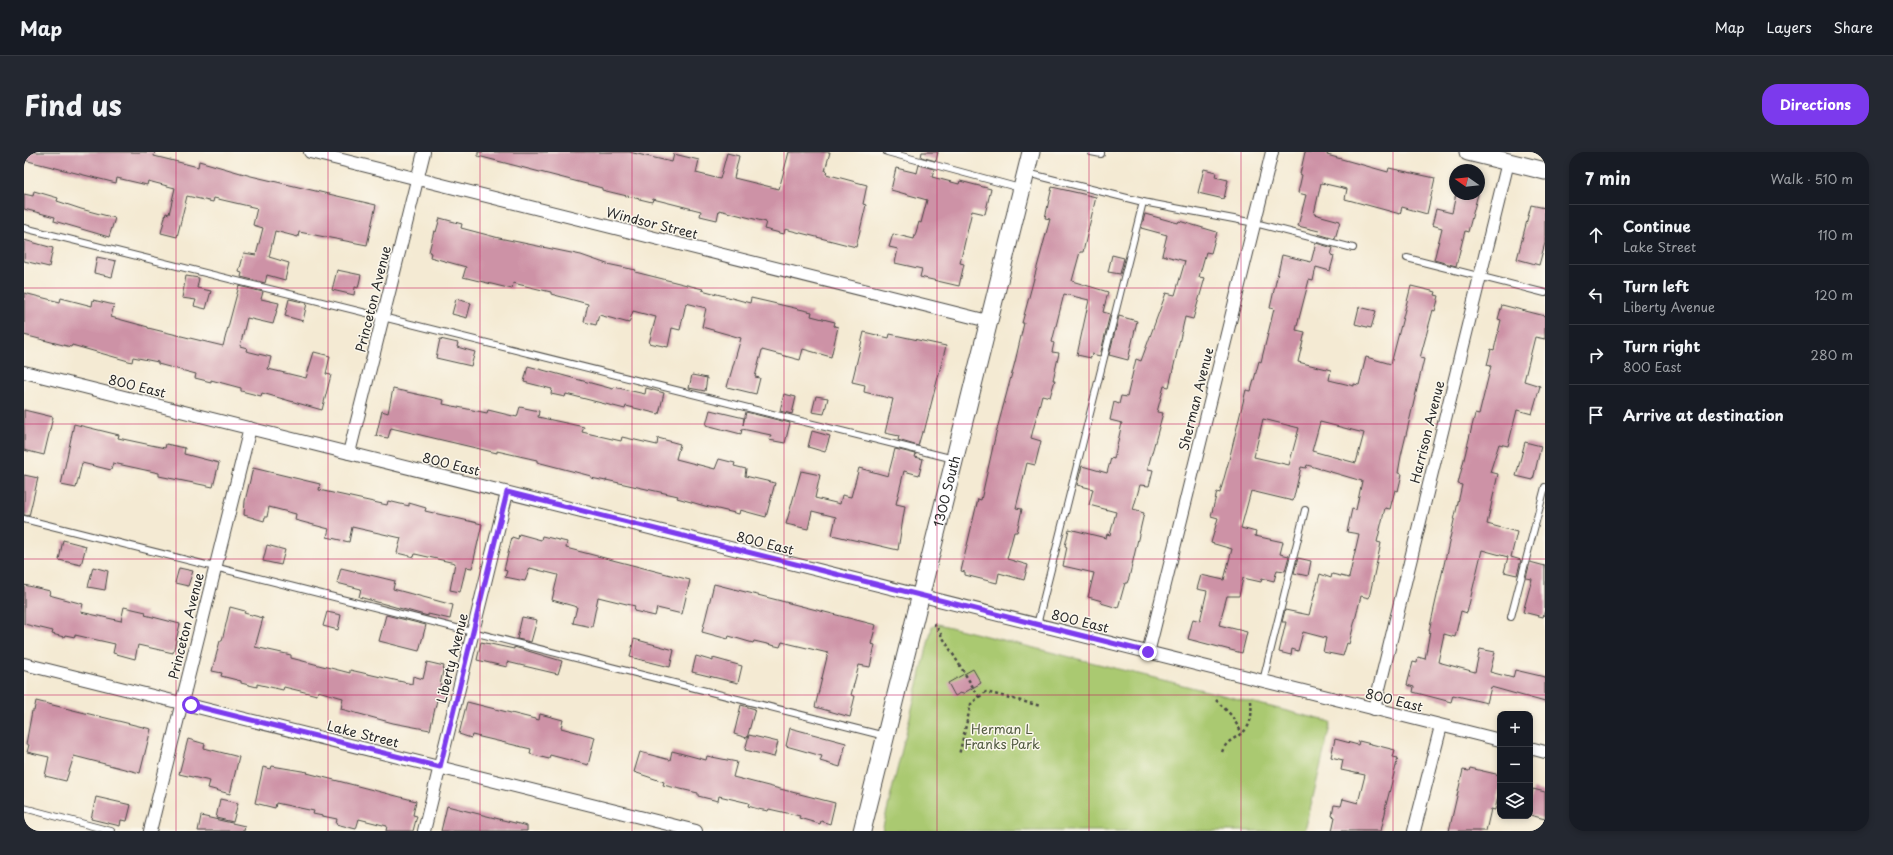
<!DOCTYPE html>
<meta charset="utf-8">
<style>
:root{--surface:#171b24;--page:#242831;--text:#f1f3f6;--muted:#9ea1a6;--line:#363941;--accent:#7c3aed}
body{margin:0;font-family:"Playpen Sans",sans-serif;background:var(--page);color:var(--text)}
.controls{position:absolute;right:12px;bottom:12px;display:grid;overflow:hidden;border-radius:8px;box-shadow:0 2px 6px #0003}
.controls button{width:36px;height:36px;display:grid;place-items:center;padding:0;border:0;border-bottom:1px solid var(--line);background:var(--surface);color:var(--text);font:20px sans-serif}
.compass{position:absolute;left:1425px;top:12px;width:36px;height:36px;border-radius:50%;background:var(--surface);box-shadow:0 2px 6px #0003;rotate:284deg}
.stop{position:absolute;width:12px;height:12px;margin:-9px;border:3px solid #7c3aed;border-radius:50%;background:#fff}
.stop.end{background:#7c3aed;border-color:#fff;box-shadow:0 1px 4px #0008}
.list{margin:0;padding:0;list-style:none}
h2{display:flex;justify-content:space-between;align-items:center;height:52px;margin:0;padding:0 16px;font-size:17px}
h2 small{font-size:13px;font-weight:400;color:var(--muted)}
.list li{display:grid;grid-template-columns:26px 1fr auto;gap:12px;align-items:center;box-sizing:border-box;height:60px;padding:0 16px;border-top:1px solid var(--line)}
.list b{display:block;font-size:15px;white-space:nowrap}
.list p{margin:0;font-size:13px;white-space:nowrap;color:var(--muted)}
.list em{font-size:13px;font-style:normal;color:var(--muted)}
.icon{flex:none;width:22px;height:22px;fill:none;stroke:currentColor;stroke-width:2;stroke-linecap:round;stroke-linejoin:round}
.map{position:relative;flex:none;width:1521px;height:679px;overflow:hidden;border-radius:16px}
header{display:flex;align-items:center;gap:24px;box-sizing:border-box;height:56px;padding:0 20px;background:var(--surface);border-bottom:1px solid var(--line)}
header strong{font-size:19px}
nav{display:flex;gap:22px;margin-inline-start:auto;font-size:14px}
.intro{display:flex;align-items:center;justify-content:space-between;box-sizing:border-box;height:96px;padding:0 24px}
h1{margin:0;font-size:28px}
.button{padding:10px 18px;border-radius:16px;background:var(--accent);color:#fff;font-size:14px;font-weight:700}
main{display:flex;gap:24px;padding:0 24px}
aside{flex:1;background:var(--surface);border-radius:16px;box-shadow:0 2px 6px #0003}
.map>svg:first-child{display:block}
.green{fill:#aac971;stroke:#6a7a4e}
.building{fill:#cd92a6;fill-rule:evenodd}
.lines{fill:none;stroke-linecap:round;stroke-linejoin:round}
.lane-casing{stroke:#494844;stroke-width:8}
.street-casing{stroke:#494844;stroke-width:14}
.secondary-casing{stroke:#494844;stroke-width:19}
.path{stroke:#494844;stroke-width:2.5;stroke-dasharray:3 3;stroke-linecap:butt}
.lane{stroke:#fff;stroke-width:6}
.street{stroke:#fff;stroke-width:12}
.secondary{stroke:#fff;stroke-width:17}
.route{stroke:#7c3aed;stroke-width:5}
.grid{fill:none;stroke:#c2185b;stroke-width:1;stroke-opacity:0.55}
.labels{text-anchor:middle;stroke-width:3;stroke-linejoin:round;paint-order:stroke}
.street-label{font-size:13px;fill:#2b2b2b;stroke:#fbf7ec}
.park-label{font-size:13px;fill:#515a40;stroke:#fbf7ec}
</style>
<header>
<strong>Map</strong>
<nav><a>Map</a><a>Layers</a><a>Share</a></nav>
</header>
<div class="intro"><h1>Find us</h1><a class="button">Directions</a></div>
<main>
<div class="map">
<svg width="1521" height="679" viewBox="0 0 1521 679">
<rect width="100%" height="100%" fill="#fbf7ec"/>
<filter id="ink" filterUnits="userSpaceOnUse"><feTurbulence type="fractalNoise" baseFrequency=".025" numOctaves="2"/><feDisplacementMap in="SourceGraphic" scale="8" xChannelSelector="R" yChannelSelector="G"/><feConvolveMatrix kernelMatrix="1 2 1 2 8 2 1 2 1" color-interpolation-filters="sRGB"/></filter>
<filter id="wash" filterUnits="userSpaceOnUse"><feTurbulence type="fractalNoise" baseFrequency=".012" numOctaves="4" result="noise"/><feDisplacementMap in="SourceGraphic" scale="16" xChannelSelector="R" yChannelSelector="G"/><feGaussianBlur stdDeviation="0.9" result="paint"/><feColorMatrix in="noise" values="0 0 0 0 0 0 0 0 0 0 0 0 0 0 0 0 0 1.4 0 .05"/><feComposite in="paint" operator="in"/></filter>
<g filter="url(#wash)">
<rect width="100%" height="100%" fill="#f4ead3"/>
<!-- green -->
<path class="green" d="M914,472L1307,570L1281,679H858L908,475Z"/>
<g id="blocks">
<!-- building -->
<g class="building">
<path d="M0,0H131L130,4L174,15L175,9L227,24L352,53L343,93L275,80L274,85L251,79L245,105L265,111L261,128L243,123L241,131L217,125L218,121L215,120L220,101L232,103L239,76L229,73L233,56L190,46L189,50L163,44L153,85L137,81L142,61L145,62L151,36L124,29L123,33L93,26L92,31L0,8Z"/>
<path d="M454,0H605L648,10L650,2L675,8L672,21L696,27L703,1L715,4L710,26L755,37L765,0H806L801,19H803L802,22L843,33L839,52L842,53L832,95L761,77L760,82L740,77L742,70L695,58L693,68L676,64L677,59L629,47L628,50L578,38V36L454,4Z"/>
<path d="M898,0H914L912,9L897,5Z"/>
<path d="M1281,0H1304L1303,3L1364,20L1365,16L1411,26L1403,62L1378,55L1376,62L1321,47L1323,37L1297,31L1290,62L1316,69L1311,87L1294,82L1295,79L1274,74L1282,43L1274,41L1278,23L1276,22Z"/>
<path d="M895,13L910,17L908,25L935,32L936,29L967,37L961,62L948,59L936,111L940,112L935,134L896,125L898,117L871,111L874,97L865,95L869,82L890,87L895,70L897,71L903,48L867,38L872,16L893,21Z"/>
<path d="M1180,17L1192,20L1191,25L1204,28L1200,47L1174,41Z"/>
<path d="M1028,35L1072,45L1059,100H1056L1048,129L1084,140L1079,160L1086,162L1076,204L1068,202L1067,206L1053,203L1065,148L1040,142L1028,190L1030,191L1028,200L1035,201L1029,228H1031L1026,245L1018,243L1007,286L1017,289L1011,313L1003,311L992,356L998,357L993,380H990L983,407L1004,413L1000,428L975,421L973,431L941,423V420L937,419L954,347L957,348L972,281L991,210L1000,171H998L1026,67L1021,66Z"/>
<path d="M10,39L34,46L33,49L57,57L91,66L85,85L30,69L31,65L0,57V42L9,44Z"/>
<path d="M1432,42H1454L1444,80L1441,79L1432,114L1410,108L1418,76L1408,73L1412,57L1428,61Z"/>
<path d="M1507,53L1521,56V91L1515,113L1493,107Z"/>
<path d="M1121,62L1154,71L1155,69L1193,80L1187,101L1182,100L1175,125L1181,126L1169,167L1161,165L1145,235L1140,234L1133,260L1139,261L1124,315V317L1129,318L1125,334L1116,333L1109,358L1120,361L1105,426L1103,431H1101L1094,456L1077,451L1078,449L1064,445L1070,421L1039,414L1043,395L1041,394L1045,377L1082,386L1083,382L1086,383L1092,360L1065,353L1069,337L1053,333L1058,314L1083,321L1087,306L1090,307L1098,271L1086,268L1090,250L1095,252L1097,244L1103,245L1112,207L1117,209L1142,141L1151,143L1161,109L1138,103L1143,83L1117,76Z"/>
<path d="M416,66L438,72L437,76L475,86L557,103L583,112L612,118L611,120L679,137L678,138L726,151L727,146L788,160L787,164L811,170L810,174L814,175L807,205L779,197L776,208L738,198L731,225L736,226L732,242L703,235L717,186L678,175L682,156L662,151L656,178L648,176L644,195L625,191L632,165L609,159L605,171L575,163L572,173L560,170L564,152L527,142V140L489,131L488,137L439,125L442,115L406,105L407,101L405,100L410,79L412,80Z"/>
<path d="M0,88L29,96L25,115L0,109Z"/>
<path d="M1292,91L1309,96L1307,103L1310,104L1306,119L1292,115L1289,129L1285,128L1272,178L1281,180L1274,210L1307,218L1305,228L1330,234V232L1335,233L1342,205L1367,212L1387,134L1412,140L1411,143L1415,144L1411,159L1409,158L1396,206L1400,207L1377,304L1374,321L1378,322L1374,339L1371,338L1366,357L1361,356L1353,390L1357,391L1345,446L1337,444L1325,492L1323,491L1319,504L1299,500L1302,486L1279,480L1274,499L1268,497L1267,503L1255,500L1262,470H1258L1261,458L1285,463L1296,422L1307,426L1308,422L1325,426L1335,382L1323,380L1328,357L1332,358L1338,329L1283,313L1282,316L1277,315L1269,349L1227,339L1217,376L1232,380L1231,384L1259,390L1256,402L1265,404L1261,419L1253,418L1250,429L1238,426L1237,430L1219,426L1215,444H1203L1195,473L1223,480L1218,501L1164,487L1169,467L1176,469L1183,439L1173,437L1177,423L1200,428L1208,397L1187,391L1194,366L1187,364L1193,340L1196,341L1205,308L1222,238L1227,239L1235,209L1237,210L1250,157L1246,156L1258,103L1287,110ZM1239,267L1275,276L1265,313L1230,305ZM1296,270L1340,281L1332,311L1288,299Z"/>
<path d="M1088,103L1100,106L1096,122L1084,120Z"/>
<path d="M73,105L92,109L88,125L70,121Z"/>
<path d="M313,118L337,123L334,136L331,135L330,143L308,138Z"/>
<path d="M162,124L175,126L173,136L187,139L182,157L170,154L172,148L158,146Z"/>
<path d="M215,134L239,140L237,147L255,151L249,172L223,166L216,194L223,196L222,199L247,205L244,217L282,226L290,200L306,204L302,222L307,223L298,258L238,241L237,244L217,239V236L187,228V230L171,226L172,222L134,212V210L109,205L108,210L48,193L47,195L0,183V141L36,150L37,146L68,154L69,148L90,153L87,165L124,175V176L199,194Z"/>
<path d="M265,147L283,151L279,169L261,164Z"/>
<path d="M432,147L447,151L443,166L428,162Z"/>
<path d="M1478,153L1521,164V187L1511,185L1500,229L1516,234L1508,262L1493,258L1484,294L1475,292L1466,320L1474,322L1463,372L1493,380L1487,405L1497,408L1493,423L1480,420L1484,405L1458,398L1443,461L1437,459L1431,485L1420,482L1414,510L1451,520L1456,497L1471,500L1466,520L1489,526L1491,518L1521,525V550L1467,535L1463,551L1429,543L1427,550L1389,540L1390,535L1383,533L1389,510L1393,511L1394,505L1401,507L1406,479H1405L1438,333L1434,332L1451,262L1455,263L1467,214L1463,213L1467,197L1470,198L1477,168L1474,167Z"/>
<path d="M1335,155L1352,159L1347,176L1331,172Z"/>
<path d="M1095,164L1113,169L1104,208L1085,203Z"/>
<path d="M840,180L865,186L866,182L922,194L900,280H898L894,294L874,288L875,284L861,281L869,247L840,240L841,233L828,230Z"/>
<path d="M416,187L434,191L433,195L451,200L447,214L412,206Z"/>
<path d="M504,214L589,237L590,235L621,242L622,236L640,241L635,262L602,254L601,257L542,242L541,245L527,242L528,237L500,230Z"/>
<path d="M668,223L683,226L681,239L665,236Z"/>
<path d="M369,237L420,248L419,252L463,261L464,258L493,265L496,255L515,259L514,265L560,275L558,280L597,289L598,285L633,293L634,286L656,292L652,307L691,317L695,307L711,311L710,314L722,317L721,324L751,331L742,365L716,358L715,362L681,354L653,346L654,344L582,328V329L567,326V324L513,310V308L473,299V301L367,276L364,286L352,284L358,259L364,261Z"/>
<path d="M760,242L772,245L768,262L756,259Z"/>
<path d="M792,244L804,246L800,262L788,260Z"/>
<path d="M0,258L29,265L20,303L0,298Z"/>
<path d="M686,258L720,266L719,273L722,260L766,271L761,291L745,288L747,283L718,277L717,282L682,273Z"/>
<path d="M50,272L95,283L94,286L141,296L142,292L161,296L160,302L195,311L189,335L135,324V321L89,311L87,318L58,311L52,336L37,333Z"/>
<path d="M788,279L806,284L801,300L784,295Z"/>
<path d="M1501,290L1517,294L1509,328L1492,324Z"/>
<path d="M871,297L892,302L891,305L899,307L895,323L880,319L872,352L881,354L874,398L808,383L812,365L788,359L784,377L762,372L777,319L796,323L791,346L816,352L818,343L827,345L835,316L864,324Z"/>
<path d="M229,316L296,332L295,338L363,353L364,349L385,354V351L402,356L401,359L458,372L448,416L442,415L436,440L426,438L431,411L391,402L390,405L373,401L377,386L328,375L325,390L303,385L305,377L271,368L272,362L245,355L243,365H241L240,369L220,363L221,349Z"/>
<path d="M0,323L14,326L5,364L0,363Z"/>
<path d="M495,382L517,388L518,384L543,390L542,396L666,428L658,462L633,456L631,464L610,459L611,454L574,445L568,475L549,471L553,455L528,448L534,423L506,416L501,429L481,425L483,419L480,418L488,385L494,387Z"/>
<path d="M39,388L62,394L57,413L35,408Z"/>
<path d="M243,393L261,398L257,413L239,409Z"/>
<path d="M1274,406L1287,409L1284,424L1270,421Z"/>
<path d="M1506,410L1521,414V458L1519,465L1499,460L1508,427L1502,426Z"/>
<path d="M69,415L84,419L81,438L64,435Z"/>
<path d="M155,416L169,419L164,434L151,431Z"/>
<path d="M317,416L371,429L369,437L429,453L426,467L404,462V464L335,445L337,437L313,431Z"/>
<path d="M690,432L852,473L847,492L851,493L846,515L835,513L827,543L831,544L826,565L791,555L804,501L758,490L756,495L730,489L729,491L705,484L704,487L678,480Z"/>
<path d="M0,433L26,439L25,443L59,452L57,460L97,469L100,455L122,460L121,463L156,472L149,501L114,493L111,507L89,501L91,492L51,483V485L41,483L40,485L28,482L29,479L0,472Z"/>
<path d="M206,455L221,459L220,461L239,466L231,495L267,503V506L326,521V518L388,532L389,524L399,527L403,510L420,514L416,533L424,535L420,550L413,548L406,578L369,571L317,557L319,546L294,539L293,543L260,535L259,538L233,532V535L217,531V529L197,524L198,521L188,519L196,489H198Z"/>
<path d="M303,460L317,463L314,478L299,474Z"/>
<path d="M362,463L402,473L395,499L355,489Z"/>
<path d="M498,465L513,468L507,490L493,487Z"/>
<path d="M610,487L650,498L646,515L606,505Z"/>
<path d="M457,490L490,497V495L538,509L534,522L483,510V515L453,508Z"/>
<path d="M672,504L689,509V506L718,514L714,531L668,520Z"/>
<path d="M949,517L957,531L938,542L937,541L931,544L924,531Z"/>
<path d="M12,549L127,577L116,621L50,604L42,629L21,624L25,605L3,600L5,593L2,592L8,559H10Z"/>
<path d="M443,550L515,568L516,562L539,568L537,576L571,585L564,613L526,603L525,607L506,602L507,597L448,583L447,586L435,582Z"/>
<path d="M717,553L731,557L723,586L710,582Z"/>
<path d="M766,576L822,591L816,615L796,609L798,604L762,594Z"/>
<path d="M725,583L754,590L750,605L721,598Z"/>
<path d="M164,587L181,592L180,596L215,605L206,642L184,636L186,629L155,622Z"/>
<path d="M1311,587L1334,593L1335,589L1371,598L1369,605L1374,606L1361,657H1362L1357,679H1308L1311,665L1308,664L1310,653L1317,654L1319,647L1334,651L1341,623L1317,618L1319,608L1307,605Z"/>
<path d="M648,599L682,608L683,604L713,610L709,625L811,651L806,672L797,669L796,672L775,666L776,664L745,657L744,659L734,657L724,654L725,651L695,644L694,649L674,644V641L639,633L640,630L610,620L616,600L646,608Z"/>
<path d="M248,614L284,620L283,621L392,649L389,663L393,664L389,679H362L363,674L335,667L332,677L312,672L313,667L289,662L290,659L252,651L251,656L231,651L239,615L247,617Z"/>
<path d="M1446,616L1476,623V637L1471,658L1467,657L1462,679H1425L1439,618L1445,619Z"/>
<path d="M1509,637L1521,640V667L1506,663V652Z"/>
<path d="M72,645L107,653L103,669L97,668L96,674L67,667Z"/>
<path d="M196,647L214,651L209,670L192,666Z"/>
<path d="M423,654L503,674V679H417Z"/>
<path d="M177,664L221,674L220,679H174Z"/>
</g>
</g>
</g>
<g filter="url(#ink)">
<use href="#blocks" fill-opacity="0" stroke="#494844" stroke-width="1"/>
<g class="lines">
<!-- lane casing -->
<g class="lane-casing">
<g id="lane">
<path d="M863,0L996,36"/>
<path d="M1067,0L1077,2V0"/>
<path d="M1003,21L1119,50L1231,71L1329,96"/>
<path d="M0,76L930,307"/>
<path d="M1383,106L1521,141"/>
<path d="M0,367L861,584"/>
<path d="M1487,465L1521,335"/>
<path d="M1013,473L1119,50"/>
<path d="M1239,529L1281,358"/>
<path d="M0,656L87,679"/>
</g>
</g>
<!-- street casing -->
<g class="street-casing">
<g id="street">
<path d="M286,0L964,169"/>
<path d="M0,220L1476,588"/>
<path d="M325,301L400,0"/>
<path d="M1124,501L1248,0"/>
<path d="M0,512L672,679"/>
<path d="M1350,557L1484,10"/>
<path d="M1506,596L1521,600"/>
<path d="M126,679L226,276"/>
<path d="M400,679L483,341"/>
<path d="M1390,679L1417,574"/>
</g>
</g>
<!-- secondary casing -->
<g class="secondary-casing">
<g id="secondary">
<path d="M1444,0L1521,19"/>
<path id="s1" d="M838,679L1007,0"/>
</g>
</g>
<!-- path -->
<g class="path">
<path d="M910,471L955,545L947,552L935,603"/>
<path d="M955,545L962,540L1017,554"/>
<path d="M1192,548L1207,563L1218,581"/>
<path d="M1198,600C1202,589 1209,588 1218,581C1228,574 1228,560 1227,549"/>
</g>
<!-- lane -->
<use href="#lane" class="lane"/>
<!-- street -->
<use href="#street" class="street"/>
<!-- secondary -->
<use href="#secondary" class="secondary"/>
</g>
</g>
<g class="lines" filter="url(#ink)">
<!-- route -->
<path class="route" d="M167,553L416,615L483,340L1124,500"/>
</g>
<!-- grid -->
<path class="grid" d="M152,0V679M304,0V679M456,0V679M608,0V679M760,0V679M913,0V679M1065,0V679M1217,0V679M1369,0V679M0,136H1521M0,272H1521M0,407H1521M0,543H1521"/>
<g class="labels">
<!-- street labels -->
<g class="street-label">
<text transform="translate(628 71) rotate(14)" y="5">Windsor Street</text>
<text transform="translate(349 147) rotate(-76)" y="5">Princeton Avenue</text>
<text transform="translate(113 234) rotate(14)" y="5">800 East</text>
<text transform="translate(1172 247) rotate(-76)" y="5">Sherman Avenue</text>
<text transform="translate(1403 280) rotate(-76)" y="5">Harrison Avenue</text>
<text transform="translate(427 312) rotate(14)" y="5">800 East</text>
<text dy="5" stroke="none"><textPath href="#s1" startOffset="350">1300 South</textPath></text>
<text transform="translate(741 391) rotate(14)" y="5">800 East</text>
<text transform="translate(1056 469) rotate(14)" y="5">800 East</text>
<text transform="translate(162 474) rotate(-76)" y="5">Princeton Avenue</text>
<text transform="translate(428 506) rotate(-76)" y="5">Liberty Avenue</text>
<text transform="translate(1370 548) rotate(14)" y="5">800 East</text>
<text transform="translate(339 582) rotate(14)" y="5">Lake Street</text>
</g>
<!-- park labels -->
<g class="park-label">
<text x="978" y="582">Herman L<tspan x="978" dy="15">Franks Park</tspan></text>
</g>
</g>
</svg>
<div class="controls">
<button>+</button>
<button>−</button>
<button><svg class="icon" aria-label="layers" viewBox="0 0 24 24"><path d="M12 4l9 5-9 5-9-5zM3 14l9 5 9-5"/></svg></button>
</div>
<svg class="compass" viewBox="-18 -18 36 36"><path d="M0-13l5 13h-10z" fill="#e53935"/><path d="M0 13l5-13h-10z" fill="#9ea1a6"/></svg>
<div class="stop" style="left:167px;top:553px"></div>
<div class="stop end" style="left:1124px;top:500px"></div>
</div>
<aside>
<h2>7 min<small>Walk · 510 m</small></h2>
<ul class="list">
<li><svg class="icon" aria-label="ahead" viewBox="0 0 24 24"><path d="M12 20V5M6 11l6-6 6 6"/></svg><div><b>Continue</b><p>Lake Street</p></div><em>110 m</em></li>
<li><svg class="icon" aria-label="left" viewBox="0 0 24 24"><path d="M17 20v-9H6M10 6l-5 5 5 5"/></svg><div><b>Turn left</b><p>Liberty Avenue</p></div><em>120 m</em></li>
<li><svg class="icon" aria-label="right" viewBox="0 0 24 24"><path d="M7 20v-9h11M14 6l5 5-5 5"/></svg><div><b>Turn right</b><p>800 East</p></div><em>280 m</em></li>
<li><svg class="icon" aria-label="arrive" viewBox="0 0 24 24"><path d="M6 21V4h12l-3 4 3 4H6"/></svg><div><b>Arrive at destination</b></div></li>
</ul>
</aside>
</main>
